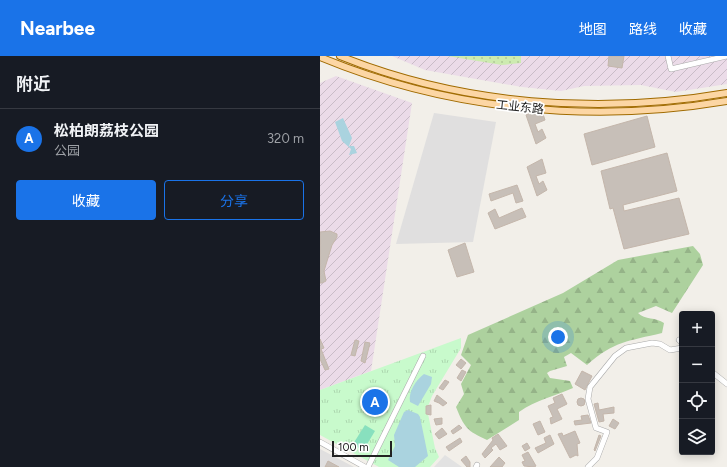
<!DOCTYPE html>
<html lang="zh">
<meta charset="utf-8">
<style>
:root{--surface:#171b24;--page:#242831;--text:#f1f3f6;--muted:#9ea1a6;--line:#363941;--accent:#1a73e8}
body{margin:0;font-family:Figtree,"Noto Sans SC",sans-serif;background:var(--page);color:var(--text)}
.controls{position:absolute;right:12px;bottom:12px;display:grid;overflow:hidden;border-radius:4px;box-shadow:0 2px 10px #0003}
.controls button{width:36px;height:36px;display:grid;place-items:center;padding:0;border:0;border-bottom:1px solid var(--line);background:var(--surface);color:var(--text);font:20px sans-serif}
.scale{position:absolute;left:12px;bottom:10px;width:60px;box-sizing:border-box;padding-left:4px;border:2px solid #222;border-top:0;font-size:11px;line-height:14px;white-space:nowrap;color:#222;-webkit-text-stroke:3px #fff;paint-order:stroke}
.you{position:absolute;left:238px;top:281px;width:14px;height:14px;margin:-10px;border:3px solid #fff;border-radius:50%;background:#1a73e8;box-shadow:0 0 0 6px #1a73e833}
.badge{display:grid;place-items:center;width:26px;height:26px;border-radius:50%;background:var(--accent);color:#fff;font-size:13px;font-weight:700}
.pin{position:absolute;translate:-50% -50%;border:2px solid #fff;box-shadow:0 1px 4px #0006}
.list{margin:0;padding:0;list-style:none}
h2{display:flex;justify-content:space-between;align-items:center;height:52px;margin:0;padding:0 16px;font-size:17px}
h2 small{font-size:13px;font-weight:400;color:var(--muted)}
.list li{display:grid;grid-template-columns:26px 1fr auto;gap:12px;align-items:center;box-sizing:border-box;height:60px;padding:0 16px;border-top:1px solid var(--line)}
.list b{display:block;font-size:15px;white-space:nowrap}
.list p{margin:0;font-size:13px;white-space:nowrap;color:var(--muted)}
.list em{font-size:13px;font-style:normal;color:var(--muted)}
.actions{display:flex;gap:8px;padding:12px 16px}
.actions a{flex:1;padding:9px 0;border:1px solid var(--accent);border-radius:4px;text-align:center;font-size:14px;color:var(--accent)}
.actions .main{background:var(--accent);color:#fff}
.icon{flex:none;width:22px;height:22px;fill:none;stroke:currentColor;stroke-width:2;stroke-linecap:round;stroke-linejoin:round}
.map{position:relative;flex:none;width:407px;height:411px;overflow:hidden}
header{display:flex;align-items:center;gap:24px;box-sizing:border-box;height:56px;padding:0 20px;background:var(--accent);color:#fff}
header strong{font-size:19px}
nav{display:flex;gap:22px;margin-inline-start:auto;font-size:14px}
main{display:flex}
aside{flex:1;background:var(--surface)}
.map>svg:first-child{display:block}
.residential{fill:#e0dfdf}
.industrial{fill:url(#industrial-furrows)}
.grass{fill:url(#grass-dots)}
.forest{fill:url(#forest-firs)}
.park{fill:url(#park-tufts)}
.pitch{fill:#88e0be}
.parking{fill:#e2e2e2}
.water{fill:#aad3df}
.building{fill:#c7bfb8;stroke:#c4b6ab}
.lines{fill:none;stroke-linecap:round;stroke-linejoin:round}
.minor-casing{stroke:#a9a9a9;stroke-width:6}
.major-casing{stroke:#a06b00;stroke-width:8}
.minor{stroke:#fff;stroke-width:5}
.major{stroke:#fcd6a4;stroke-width:6}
.labels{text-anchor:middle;stroke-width:3.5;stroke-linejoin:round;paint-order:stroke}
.street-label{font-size:12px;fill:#222;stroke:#fff}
</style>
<header>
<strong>Nearbee</strong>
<nav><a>地图</a><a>路线</a><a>收藏</a></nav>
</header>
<main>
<aside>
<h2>附近<small></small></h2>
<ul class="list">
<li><span class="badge">A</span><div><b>松柏朗荔枝公园</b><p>公园</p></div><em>320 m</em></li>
</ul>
<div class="actions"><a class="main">收藏</a><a>分享</a></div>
</aside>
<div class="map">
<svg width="407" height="411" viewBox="0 0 407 411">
<defs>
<pattern id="industrial-furrows" width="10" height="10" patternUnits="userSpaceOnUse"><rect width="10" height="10" fill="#ebdbe8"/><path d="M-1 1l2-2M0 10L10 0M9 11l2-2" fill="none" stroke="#c9bcc7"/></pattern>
<pattern id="grass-dots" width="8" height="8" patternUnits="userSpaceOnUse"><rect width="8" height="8" fill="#cdebb0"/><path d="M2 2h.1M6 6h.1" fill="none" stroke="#b0c997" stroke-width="1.8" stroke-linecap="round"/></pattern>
<pattern id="forest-firs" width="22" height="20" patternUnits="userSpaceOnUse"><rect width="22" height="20" fill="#add19e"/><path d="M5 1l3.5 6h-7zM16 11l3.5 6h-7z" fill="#95b388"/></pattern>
<pattern id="park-tufts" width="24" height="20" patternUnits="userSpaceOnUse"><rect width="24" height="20" fill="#c8facc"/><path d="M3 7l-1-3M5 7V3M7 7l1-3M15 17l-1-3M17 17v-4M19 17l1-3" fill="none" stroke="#acd6af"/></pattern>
</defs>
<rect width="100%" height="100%" fill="#f2efe9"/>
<!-- residential -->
<g class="residential">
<path d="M114,57L176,66L153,186L76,188Z"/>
<path d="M0,393L34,411H0Z"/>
</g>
<!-- industrial -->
<g class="industrial">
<path d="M72,0H407V28L356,36L321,29L264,30L241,35L202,31L105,14Z"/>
<path d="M16,20L92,47L51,315L0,334V27Z"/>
</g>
<!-- grass -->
<path class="grass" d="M127,0H201V7L182,9Z"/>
<!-- forest -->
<path class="forest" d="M373,190L380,198L383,209L352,257L336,250L318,257C325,264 336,261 344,267L342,277C309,285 294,285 267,309L251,297L244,301L247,310L230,315L227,317L230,322L250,325L253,332C235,340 216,344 199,356V364L167,384C147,375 144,371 136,351L144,338L141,328L151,309L141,299L148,279L243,237L298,204Z"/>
<!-- park -->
<path class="park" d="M141,282V292L112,340L107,353L115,392L119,401L110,411H59L0,379V334Z"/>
<!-- pitch -->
<path class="pitch" d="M45,369L55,375L43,395L33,388Z"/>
<!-- parking -->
<path class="parking" d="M125,399L142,411H114Z"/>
<!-- water -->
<g class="water">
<path d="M23,62L32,82L29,90H34L37,97L29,99L31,93L22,85L15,66Z"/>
<path d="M104,318L112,321L111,328L98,350L90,346C88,336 96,324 104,318Z"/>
<path d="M88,354L98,358L100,361L108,400L95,411H79L68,404L75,390L74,379L84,356Z"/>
</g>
<!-- building -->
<g class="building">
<path d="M289,0H304L302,12L288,10Z"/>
<path d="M210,57L223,58L225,64L215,68L218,76L222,73L226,82L216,88L206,59Z"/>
<path d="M327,60L335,91L272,109L264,78Z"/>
<path d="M347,97L357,135L303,149L304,155L359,142L369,178L304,193L293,152L290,153L281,115Z"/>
<path d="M222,103L226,117L216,120L219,128L223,125L227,134L217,140L207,111Z"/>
<path d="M197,129L203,145L196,147L193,137L171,145L169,138Z"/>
<path d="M202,152L206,161L175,173L168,157L175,153L179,162Z"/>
<path d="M10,175L17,178V181L12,189L4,215L6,225L2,227H0V176Z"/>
<path d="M145,187L154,216L137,221L128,194Z"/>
<path d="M0,283L4,292L1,293L9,313L5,314L0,303Z"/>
<path d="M35,284L39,285L35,300L31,299Z"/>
<path d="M45,286L50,287L45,307L41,305Z"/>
<path d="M141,303L146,307L141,313L136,309Z"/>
<path d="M142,314L146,316L141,325L137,322Z"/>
<path d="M262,315L272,320L265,334L255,328Z"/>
<path d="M125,324L129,326L123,334L119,332Z"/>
<path d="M242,338L247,348L237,353L242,363L231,368L230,362L233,361L228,350L235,347L233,342Z"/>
<path d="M117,339L127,347L123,350L119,347L114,345Z"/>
<circle cx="261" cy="346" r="4"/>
<path d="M278,347L279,354L294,351V357L283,358L284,365L279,366L274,348Z"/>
<path d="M111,349V359L106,358V350Z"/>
<path d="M268,359L271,367L255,369L254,365L262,364L261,360Z"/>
<path d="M122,362V368L116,369L114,363Z"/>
<path d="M293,363L299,367L295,373L289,370Z"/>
<path d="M220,365L225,376L218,379L213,368Z"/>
<path d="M139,369L142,372L133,378L131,375Z"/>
<path d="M122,372L127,378L119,383L115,378Z"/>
<path d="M255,375L260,387L257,388L258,400L256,399L250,402L238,378L242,377L243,380Z"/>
<path d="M178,378L187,390L180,394L176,388L171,392L173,394L165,402L162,398L173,384L172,382Z"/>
<path d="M230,379L234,388L218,397L215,392L226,387L224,382Z"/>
<path d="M279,379L281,380L275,395L274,394Z"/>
<path d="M140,382L142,386L129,395L126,391Z"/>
<path d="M207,387L210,392L205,395L202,390Z"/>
<path d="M208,396L216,410L214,411L204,410L202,406L205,405L202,399Z"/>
<path d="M146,400L150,406V411H147L141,404Z"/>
<path d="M179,401L185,407L182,411H170Z"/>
<path d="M8,405L19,411H5Z"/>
</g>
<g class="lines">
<!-- minor casing -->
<g class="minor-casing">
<g id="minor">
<path d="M348,0L351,13L407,0"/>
<path d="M359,284L362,287"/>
<path d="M392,316L407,328"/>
<path d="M0,386L45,411"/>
<path d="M48,411L103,300"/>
<path d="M156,411L157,409"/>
<path d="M268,411L277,402L287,376L276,372L268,343L270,331L295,300L306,292L332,287L340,288L350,294L362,292"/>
</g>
</g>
<!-- major casing -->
<g class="major-casing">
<g id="major">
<path d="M20,0C141,49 280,59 407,37"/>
<path d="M0,1C127,54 271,68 407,45"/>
</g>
</g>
<!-- minor -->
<use href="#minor" class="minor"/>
<!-- major -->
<use href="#major" class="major"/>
</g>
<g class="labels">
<!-- street labels -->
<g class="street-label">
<text transform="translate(200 51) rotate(6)" y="4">工业东路</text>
</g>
</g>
</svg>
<div class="controls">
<button>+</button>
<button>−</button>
<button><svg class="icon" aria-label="locate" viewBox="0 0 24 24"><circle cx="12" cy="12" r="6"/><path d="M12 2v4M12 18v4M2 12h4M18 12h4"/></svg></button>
<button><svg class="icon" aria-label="layers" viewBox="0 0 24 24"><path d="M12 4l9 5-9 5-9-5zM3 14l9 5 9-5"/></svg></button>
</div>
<div class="scale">100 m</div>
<div class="you"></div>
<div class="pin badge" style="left:55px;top:346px">A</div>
</div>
</main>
